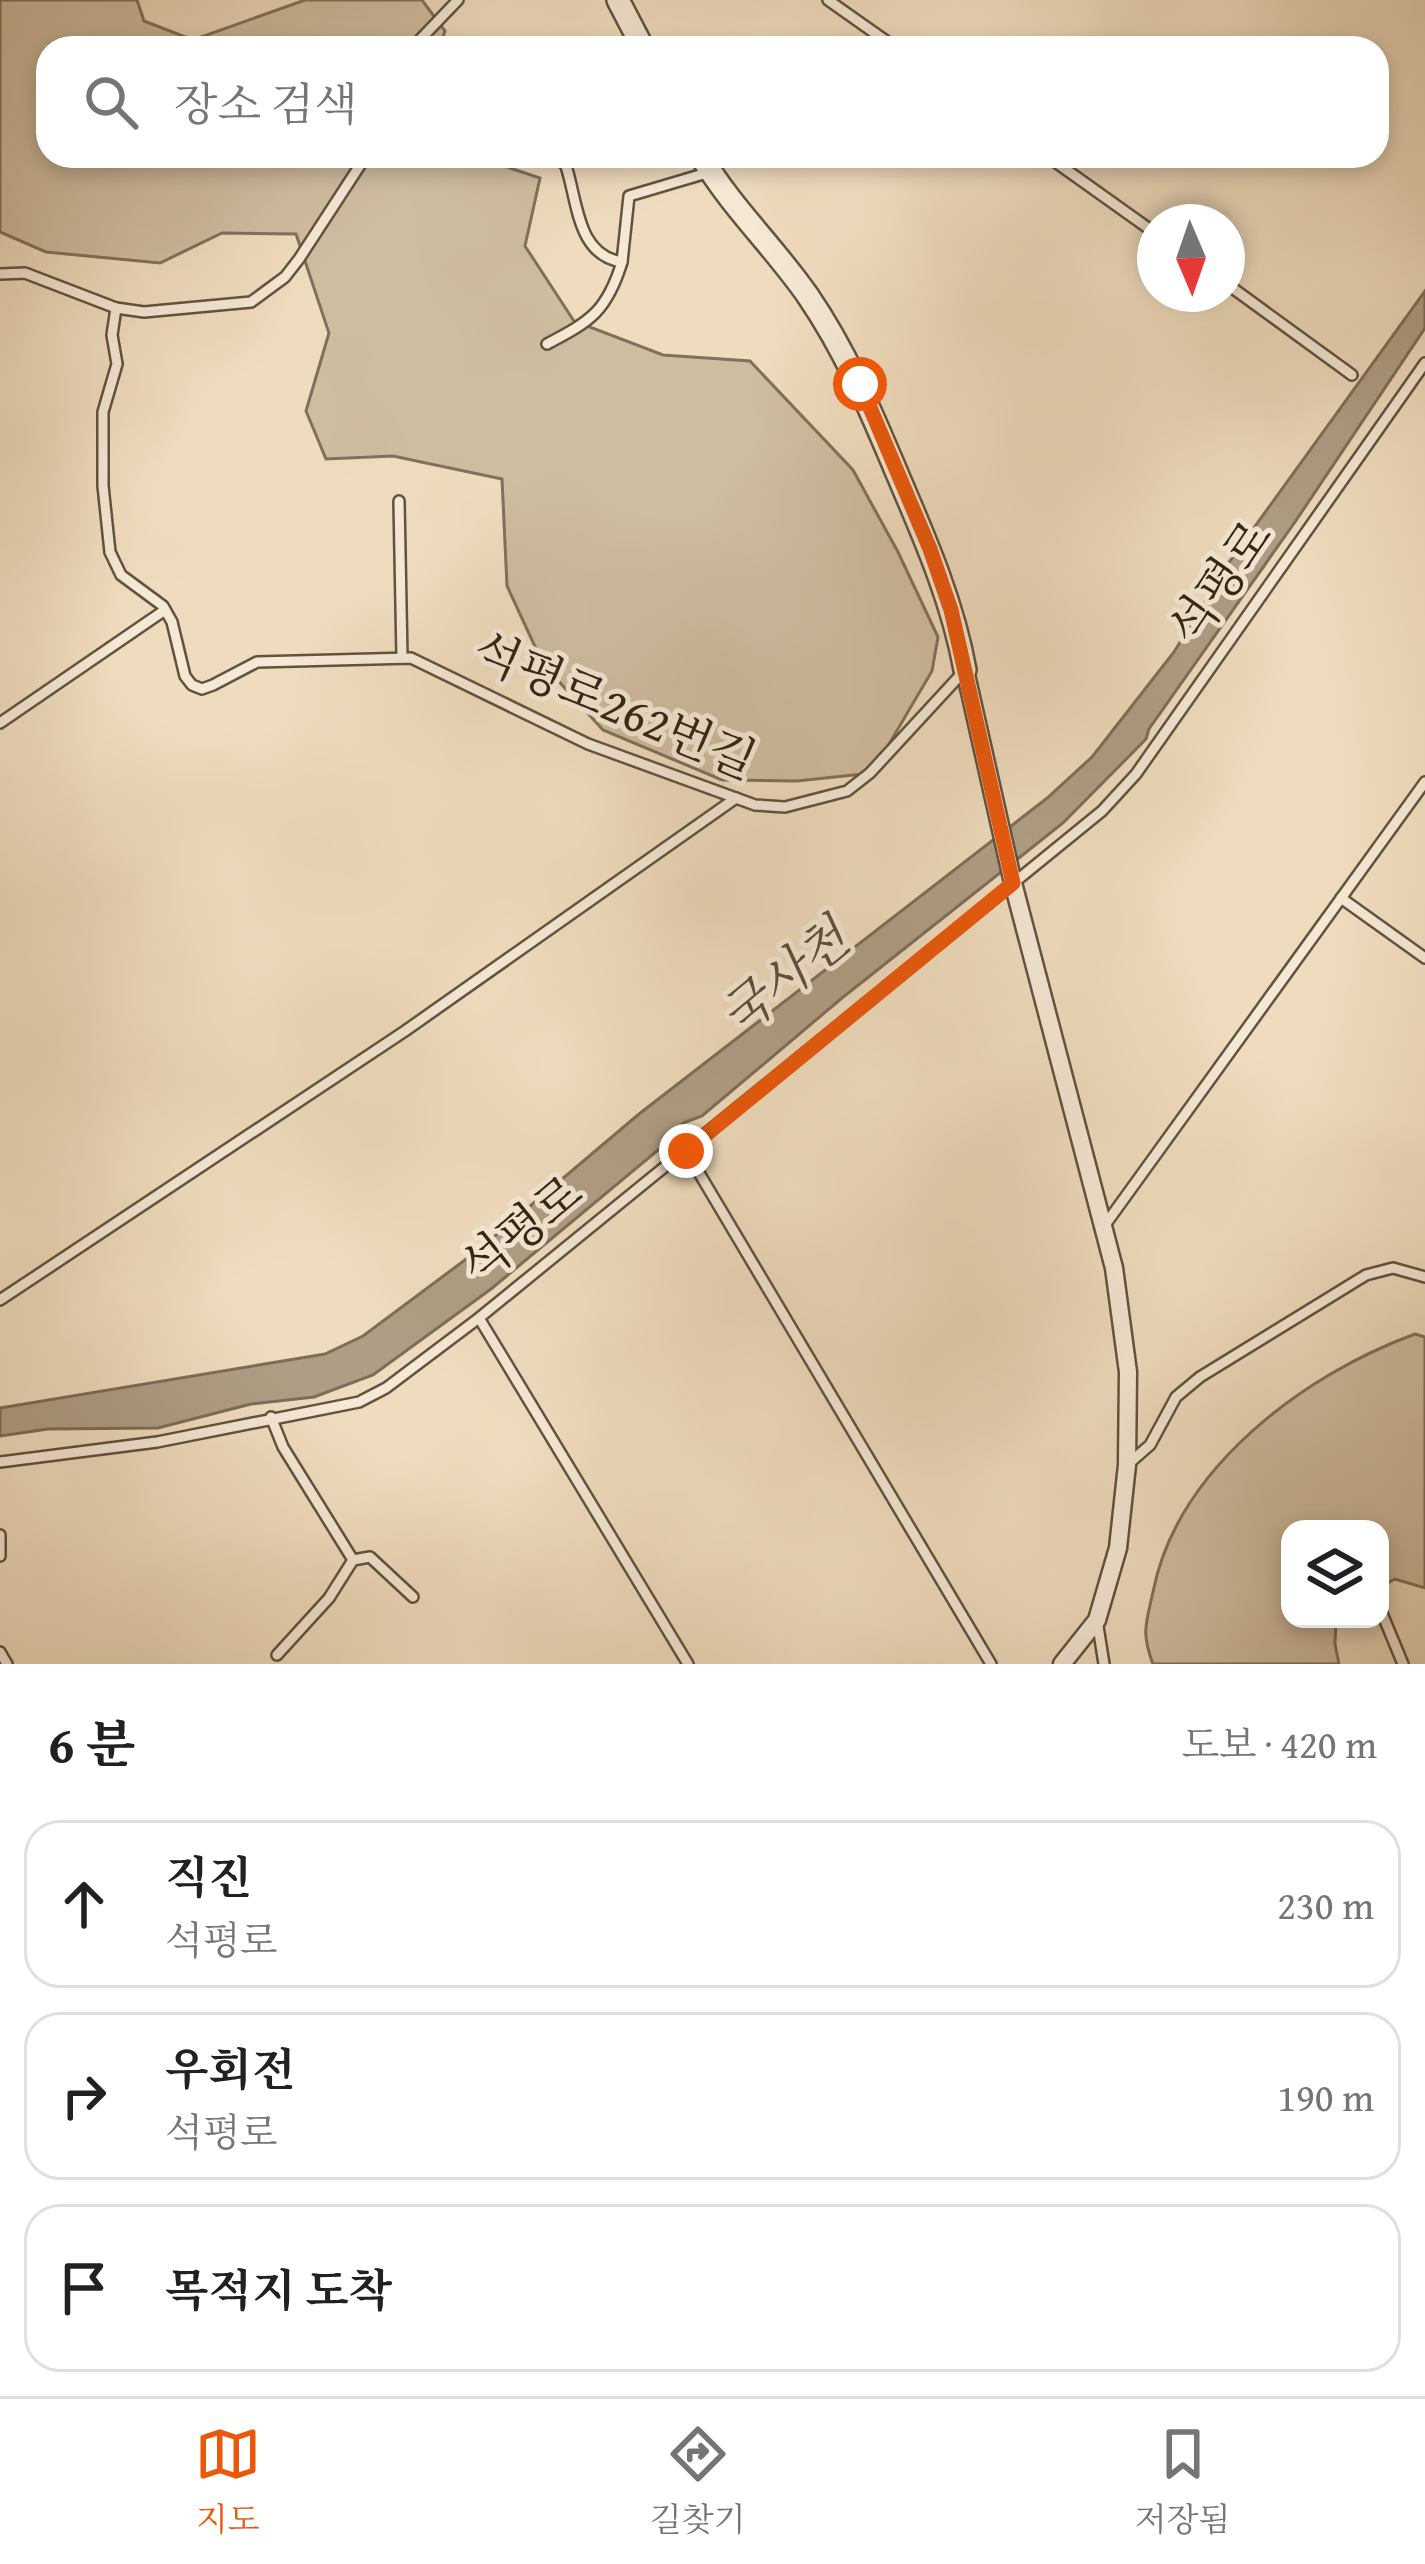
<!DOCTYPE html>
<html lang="ko">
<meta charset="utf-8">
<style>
:root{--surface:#fff;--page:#f6f6f6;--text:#202124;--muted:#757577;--line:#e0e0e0;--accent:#ea580c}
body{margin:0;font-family:"Gentium Book Plus","Noto Serif KR",serif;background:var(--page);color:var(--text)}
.controls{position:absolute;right:36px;bottom:36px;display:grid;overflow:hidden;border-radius:24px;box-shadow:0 6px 18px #0003}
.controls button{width:108px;height:108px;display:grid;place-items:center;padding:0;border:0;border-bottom:3px solid var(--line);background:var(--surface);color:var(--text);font:60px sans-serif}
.compass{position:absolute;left:1137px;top:204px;width:108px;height:108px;border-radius:50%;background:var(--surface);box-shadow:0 6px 18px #0003;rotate:178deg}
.stop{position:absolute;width:36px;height:36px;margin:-27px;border:9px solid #ea580c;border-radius:50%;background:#fff}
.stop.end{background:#ea580c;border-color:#fff;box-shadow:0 3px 12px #0008}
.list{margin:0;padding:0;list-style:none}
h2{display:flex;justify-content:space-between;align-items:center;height:156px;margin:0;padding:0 48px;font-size:51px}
h2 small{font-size:39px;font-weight:400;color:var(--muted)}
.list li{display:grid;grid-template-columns:78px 1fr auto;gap:36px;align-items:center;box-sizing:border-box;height:168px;margin:0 24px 24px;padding:0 24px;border:3px solid var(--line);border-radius:36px}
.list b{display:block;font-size:45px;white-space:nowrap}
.list p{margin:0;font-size:39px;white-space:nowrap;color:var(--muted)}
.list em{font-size:39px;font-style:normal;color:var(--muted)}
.icon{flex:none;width:66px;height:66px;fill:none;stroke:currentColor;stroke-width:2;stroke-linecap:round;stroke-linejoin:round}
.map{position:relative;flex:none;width:1425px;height:1664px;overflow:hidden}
.search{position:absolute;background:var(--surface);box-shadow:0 6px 18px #0003;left:36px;right:36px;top:36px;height:132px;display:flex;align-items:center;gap:30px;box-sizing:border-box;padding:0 42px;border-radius:36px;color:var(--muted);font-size:45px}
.sheet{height:732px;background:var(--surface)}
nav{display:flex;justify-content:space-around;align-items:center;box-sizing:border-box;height:168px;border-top:3px solid var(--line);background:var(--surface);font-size:33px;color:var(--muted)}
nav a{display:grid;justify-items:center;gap:6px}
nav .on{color:var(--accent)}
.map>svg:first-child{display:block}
.green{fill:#cfbda1;stroke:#81715b;stroke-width:3}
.water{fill:#af9e85;stroke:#7d6e58;stroke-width:3}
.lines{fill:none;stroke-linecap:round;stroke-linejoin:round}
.service-casing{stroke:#62533f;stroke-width:14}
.minor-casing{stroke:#62533f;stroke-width:21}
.tertiary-casing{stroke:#62533f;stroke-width:26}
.service{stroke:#f5e8d5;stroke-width:9}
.minor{stroke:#f5e8d5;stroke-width:16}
.tertiary{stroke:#f5e8d5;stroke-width:21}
.route{stroke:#ea580c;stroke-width:15}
.labels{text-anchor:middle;stroke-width:10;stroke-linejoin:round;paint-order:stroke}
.street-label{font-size:48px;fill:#332515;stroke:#f5e8d5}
.water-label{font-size:51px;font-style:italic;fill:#5e4f3c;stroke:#f5e8d5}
</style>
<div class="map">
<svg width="1425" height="1664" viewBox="0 0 1425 1664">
<rect width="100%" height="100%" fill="#efdcbe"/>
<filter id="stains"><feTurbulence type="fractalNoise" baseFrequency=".00167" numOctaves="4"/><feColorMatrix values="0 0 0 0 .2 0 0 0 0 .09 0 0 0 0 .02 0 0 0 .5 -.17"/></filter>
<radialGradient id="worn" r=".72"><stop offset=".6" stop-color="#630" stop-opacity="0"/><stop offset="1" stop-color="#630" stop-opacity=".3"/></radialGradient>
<!-- green -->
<g class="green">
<path d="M0,0H137L144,21L193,40L305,0H422L445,31L439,48H48V156H474L540,178L525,246L574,321L663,355L750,361L853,470L898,552L938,637L932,671L872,773L797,781L722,780L603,730L543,664L507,586L502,479L393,456L326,459L306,411L329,333L296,234L222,233L160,263L46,252L0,232Z"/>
<path d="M1415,1334L1425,1337V1588L1395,1579L1380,1587V1529H1290V1619H1336L1335,1644L1339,1664H1153C1141,1632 1146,1624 1153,1592C1177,1469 1303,1375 1415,1334Z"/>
</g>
<!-- water -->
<path class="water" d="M1425,291V328L1295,522L1149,729L1146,739L1063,823L842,998L702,1116L683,1123L669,1141L491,1289L373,1375L314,1397L251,1404L158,1428L48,1429L0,1436V1408L325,1354L363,1336L477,1251L639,1114L1046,799L1092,757L1174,652L1227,565Z"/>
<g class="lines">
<!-- service casing -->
<g class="service-casing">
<g id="service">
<path d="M828,0L896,48"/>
<path d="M412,48L458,0"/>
<path d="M557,156L566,166C578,203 577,255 622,262L629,196L710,172"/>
<path d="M1047,156L1155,233"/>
<path d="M0,274L25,273L116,308L144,312L251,302L285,277L299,259L366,156"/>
<path d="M1227,284L1352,375"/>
<path d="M116,308L112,335L117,364L103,412V486L110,552L121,575L163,606L172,622L185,676L192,685L202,689L213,685L257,662L411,658L588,744L755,805L785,807L847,791L870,773L965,670"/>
<path d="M547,344C591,321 607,311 622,262"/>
<path d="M399,501L402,658"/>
<path d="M0,723L165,610"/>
<path d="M1341,898L1425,958"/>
<path d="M686,1151L991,1664"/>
<path d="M1105,1225L1425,782"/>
<path d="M0,1300L405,1031L736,798"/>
<path d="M479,1318L688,1664"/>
<path d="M271,1417L283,1447L353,1560L329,1598L277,1655"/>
<path d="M0,1462L157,1442L359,1402L386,1388L479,1318L1102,811L1136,774L1425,363"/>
<path d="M1127,1465L1150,1445L1176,1397L1200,1377L1366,1275L1393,1268L1425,1277"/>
<path d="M0,1535V1556"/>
<path d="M353,1560L370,1557L413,1597"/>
<path d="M1381,1611L1403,1664"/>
<path d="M1097,1620L1104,1664"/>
<path d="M0,1652L7,1664"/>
</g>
</g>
<!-- minor casing -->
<g class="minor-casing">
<path id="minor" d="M965,670L1013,883L1114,1268L1128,1372L1127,1465L1118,1548L1097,1620L1062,1664"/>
</g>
<!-- tertiary casing -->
<g class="tertiary-casing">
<g id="tertiary">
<path d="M618,0L643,48"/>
<path d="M701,156C731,207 774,247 808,296C847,353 872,414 899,478C926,541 953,603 965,670"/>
</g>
</g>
<!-- service -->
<use href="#service" class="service"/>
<!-- minor -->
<use href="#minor" class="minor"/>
<!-- tertiary -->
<use href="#tertiary" class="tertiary"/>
</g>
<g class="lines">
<!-- route -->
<path class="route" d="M686,1151L1013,883L951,610L930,549L860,384"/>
</g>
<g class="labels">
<!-- street labels -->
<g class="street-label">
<text transform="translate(1220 582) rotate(-55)" y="17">석평로</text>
<text transform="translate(615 705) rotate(23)" y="17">석평로262번길</text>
<text transform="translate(521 1229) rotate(-39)" y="17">석평로</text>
</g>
<!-- water labels -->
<g class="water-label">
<text transform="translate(784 977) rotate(-39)" y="18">국사천</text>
</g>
</g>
<rect width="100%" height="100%" filter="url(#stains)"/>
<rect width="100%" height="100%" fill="url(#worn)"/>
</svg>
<div class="controls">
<button><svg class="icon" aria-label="layers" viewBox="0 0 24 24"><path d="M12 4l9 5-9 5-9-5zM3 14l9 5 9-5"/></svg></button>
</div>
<svg class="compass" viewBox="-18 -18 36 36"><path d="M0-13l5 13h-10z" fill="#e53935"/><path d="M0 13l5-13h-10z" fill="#757577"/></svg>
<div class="stop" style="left:860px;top:384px"></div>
<div class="stop end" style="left:686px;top:1151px"></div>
<div class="search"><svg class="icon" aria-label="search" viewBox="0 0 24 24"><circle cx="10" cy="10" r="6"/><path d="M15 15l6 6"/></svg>장소 검색</div>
</div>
<section class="sheet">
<h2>6 분<small>도보 · 420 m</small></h2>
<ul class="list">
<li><svg class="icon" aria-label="ahead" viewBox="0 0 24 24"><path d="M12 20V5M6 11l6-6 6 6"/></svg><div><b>직진</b><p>석평로</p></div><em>230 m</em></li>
<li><svg class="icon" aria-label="right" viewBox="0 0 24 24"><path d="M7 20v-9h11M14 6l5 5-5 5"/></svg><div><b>우회전</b><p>석평로</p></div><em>190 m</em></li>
<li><svg class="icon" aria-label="arrive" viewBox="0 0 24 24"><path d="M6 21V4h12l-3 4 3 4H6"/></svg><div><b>목적지 도착</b></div></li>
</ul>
</section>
<nav>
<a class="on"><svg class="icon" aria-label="map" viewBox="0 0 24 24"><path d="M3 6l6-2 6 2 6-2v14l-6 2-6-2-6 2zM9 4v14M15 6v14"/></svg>지도</a>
<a><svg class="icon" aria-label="directions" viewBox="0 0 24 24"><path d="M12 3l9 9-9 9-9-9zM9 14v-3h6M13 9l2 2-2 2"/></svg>길찾기</a>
<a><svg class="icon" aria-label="saved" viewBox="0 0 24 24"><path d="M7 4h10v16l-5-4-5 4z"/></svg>저장됨</a>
</nav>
